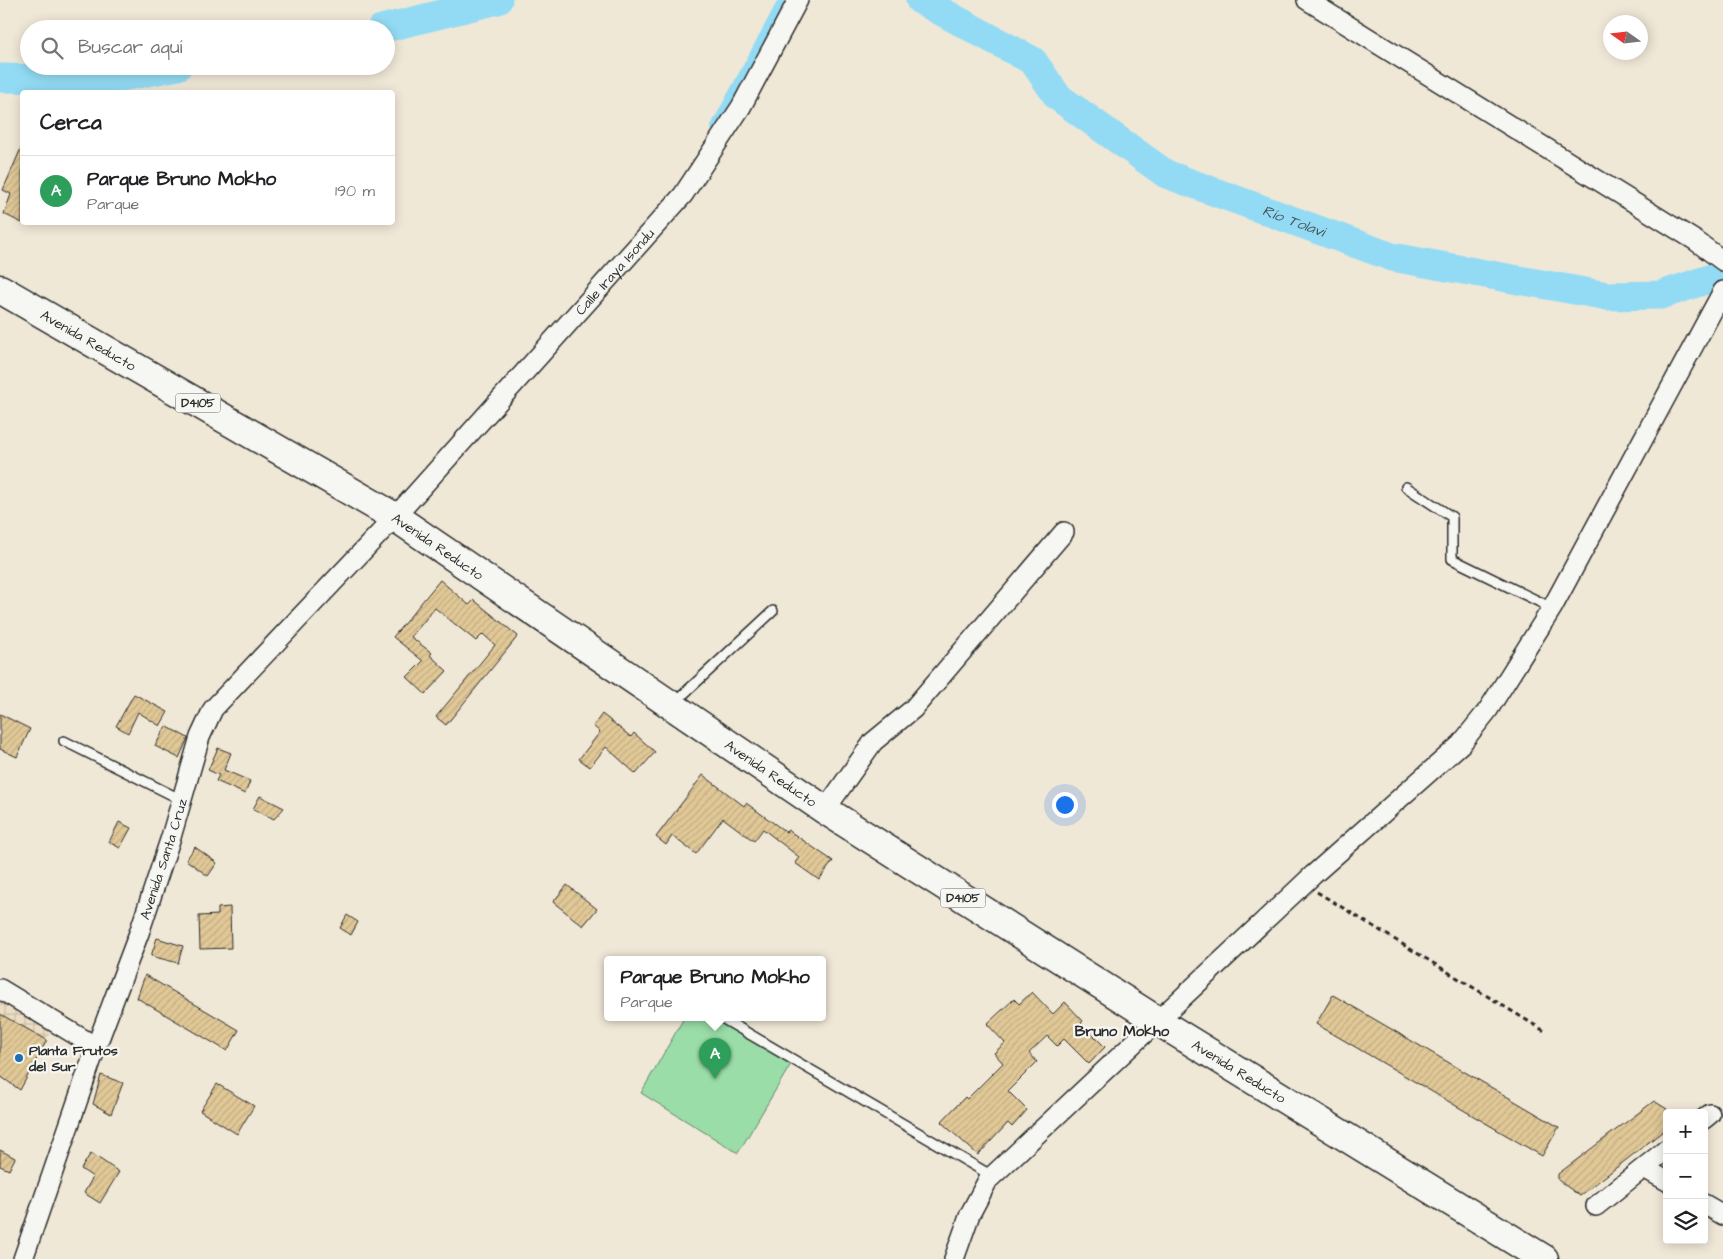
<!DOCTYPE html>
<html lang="es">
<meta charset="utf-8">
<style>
:root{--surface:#fff;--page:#f6f6f6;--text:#202124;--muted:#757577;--line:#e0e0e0;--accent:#1f6fb2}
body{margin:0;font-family:"Architects Daughter",sans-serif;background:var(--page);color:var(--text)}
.controls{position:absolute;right:15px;bottom:15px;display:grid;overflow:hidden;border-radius:5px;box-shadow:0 2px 12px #0003}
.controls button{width:45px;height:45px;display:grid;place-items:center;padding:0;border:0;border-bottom:1px solid var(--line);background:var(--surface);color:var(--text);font:25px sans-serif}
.compass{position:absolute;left:1603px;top:15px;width:45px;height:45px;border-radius:50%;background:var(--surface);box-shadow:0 2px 12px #0003;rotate:284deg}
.you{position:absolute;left:1064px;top:804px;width:18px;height:18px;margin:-12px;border:4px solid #fff;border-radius:50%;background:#1a73e8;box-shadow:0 0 0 8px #1a73e833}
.badge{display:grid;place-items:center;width:32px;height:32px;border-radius:50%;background:var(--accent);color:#fff;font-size:16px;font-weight:700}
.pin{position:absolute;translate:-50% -41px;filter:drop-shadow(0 1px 2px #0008)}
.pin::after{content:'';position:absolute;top:26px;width:18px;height:15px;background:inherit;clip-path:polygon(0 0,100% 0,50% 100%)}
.popup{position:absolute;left:604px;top:956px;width:222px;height:65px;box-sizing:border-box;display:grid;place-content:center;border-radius:5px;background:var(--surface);filter:drop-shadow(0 1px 4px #0005);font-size:16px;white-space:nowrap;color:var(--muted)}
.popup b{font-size:19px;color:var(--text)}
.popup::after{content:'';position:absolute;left:50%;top:100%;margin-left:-10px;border:10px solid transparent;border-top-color:var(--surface)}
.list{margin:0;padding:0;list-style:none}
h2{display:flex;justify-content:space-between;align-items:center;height:65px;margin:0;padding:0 20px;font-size:21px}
h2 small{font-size:16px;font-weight:400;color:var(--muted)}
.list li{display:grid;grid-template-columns:32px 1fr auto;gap:15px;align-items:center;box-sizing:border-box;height:70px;padding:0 20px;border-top:1px solid var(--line)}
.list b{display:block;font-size:19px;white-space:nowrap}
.list p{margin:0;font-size:16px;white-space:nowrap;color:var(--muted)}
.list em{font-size:16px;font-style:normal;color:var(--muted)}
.icon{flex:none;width:28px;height:28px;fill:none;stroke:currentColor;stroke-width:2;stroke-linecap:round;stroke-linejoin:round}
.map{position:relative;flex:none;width:1723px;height:1259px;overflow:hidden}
.search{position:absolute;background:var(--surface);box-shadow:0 2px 12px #0003;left:20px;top:20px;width:375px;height:55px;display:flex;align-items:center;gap:12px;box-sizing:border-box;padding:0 18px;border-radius:28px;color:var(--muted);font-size:19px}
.panel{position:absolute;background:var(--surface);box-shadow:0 2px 12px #0003;left:20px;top:90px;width:375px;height:135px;border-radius:5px}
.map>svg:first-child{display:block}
.industrial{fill:url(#industrial-grid)}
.park{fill:#9adda8;stroke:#62846a}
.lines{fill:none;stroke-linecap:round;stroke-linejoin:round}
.canal{stroke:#93dbf4;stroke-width:16}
.river{stroke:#93dbf4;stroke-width:29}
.building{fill:url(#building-hatch);stroke:#2b2b2b}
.lane-casing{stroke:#2b2b2b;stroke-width:12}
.street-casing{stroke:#2b2b2b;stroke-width:22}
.primary-casing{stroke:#2b2b2b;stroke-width:31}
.path{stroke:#2b2b2b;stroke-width:3;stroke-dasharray:5 4;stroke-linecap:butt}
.lane{stroke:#f6f6f2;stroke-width:9}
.street{stroke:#f6f6f2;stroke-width:19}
.primary{stroke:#f6f6f2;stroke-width:28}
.poi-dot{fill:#1f6fb2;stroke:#f6f6f2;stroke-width:2}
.labels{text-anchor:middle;stroke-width:4.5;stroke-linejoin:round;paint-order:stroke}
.shield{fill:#f6f6f2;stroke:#686867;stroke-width:1}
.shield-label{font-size:12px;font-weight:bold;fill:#2b2b2b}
.street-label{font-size:14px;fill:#2b2b2b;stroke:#f6f6f2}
.poi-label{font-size:14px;font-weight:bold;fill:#2b2b2b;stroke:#f6f6f2;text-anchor:start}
.water-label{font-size:15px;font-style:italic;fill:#45575d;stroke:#f6f6f2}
.neighbourhood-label{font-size:15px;font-weight:bold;fill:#2b2b2b;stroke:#f6f6f2}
</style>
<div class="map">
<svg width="1723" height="1259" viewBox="0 0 1723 1259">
<defs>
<pattern id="industrial-grid" width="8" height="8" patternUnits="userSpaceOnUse" patternTransform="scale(1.25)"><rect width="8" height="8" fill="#ecdec4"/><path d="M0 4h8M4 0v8" fill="none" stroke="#cbbfa9"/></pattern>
<pattern id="building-hatch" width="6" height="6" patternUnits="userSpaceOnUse" patternTransform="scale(1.25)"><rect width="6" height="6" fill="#e1c897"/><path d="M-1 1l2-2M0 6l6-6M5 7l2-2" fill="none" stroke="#c1ac82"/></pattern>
</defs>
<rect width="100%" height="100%" fill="#f0e8d7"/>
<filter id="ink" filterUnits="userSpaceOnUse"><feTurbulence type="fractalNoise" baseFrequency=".02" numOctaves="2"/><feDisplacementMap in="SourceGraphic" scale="10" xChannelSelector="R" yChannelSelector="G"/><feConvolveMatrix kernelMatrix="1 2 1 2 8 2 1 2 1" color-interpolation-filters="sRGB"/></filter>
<g filter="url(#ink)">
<!-- industrial -->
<path class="industrial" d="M0,1002L51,1031L20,1090L0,1076Z"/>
<!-- park -->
<path class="park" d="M684,1018H714L791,1064L738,1153L641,1093Z"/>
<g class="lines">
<!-- canal -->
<path class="canal" d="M719,127L787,0"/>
<!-- river -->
<g class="river">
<path id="s1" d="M920,0L1033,61L1058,97L1166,174L1392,257L1607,296L1661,295L1712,278L1723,279"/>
<path d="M381,29L498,0"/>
<path d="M0,78L106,80L178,66"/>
</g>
</g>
<!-- building -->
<g class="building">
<path d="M22,146V223L4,214L11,194L3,190Z"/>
<path d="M440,580L469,605L474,600L518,636L446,725L436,717L495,645L483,634L476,641L435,608L411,637L432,653L430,655L447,671L425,694L407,677L423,661L393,637Z"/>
<path d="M134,694L168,712L160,726L138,712L128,733L116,726Z"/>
<path d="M0,714L30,729L17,757L0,749Z"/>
<path d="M602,714L631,737L634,733L655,752L636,774L606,747L590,767L579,759L600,732L593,726Z"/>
<path d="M166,726L188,738L179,758L155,746Z"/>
<path d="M218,748L231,753L224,770L250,781L245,794L216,781L219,775L208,770Z"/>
<path d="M703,775L744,806L746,803L786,832L788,830L833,861L819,880L795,863L799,857L763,829L754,841L723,818L696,854L672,836L666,845L656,837Z"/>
<path d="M260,796L284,808L274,819L253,809Z"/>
<path d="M119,822L131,828L120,848L109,842Z"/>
<path d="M195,847L217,863L208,876L186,860Z"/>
<path d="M567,885L597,909L583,926L553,902Z"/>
<path d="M230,907L231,948L200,949L199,916L218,915V908Z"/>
<path d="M347,915L358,922L351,935L340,928Z"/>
<path d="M157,938L183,946L178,963L151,956Z"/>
<path d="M145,975L239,1030L227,1051L137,998Z"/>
<path d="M1032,992L1053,1014L1065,1002L1083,1021L1081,1023L1105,1047L1089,1064L1064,1039L1057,1046L1047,1036L1029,1053L1037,1062L1008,1091L1027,1110L1012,1127L1008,1123L978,1155L941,1122L965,1097L967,1099L1003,1063L994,1053L1005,1043L987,1024L1014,999L1019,1004Z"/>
<path d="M1333,995L1559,1127L1542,1156L1316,1024Z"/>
<path d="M0,1014L47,1040L20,1090L0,1076Z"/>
<path d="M101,1075L123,1083L111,1114L93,1104Z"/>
<path d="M217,1084L254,1106L237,1134L200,1111Z"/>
<path d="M1654,1101L1667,1109V1128L1580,1196L1558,1180V1174Z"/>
<path d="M0,1150L15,1158L9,1170L0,1166Z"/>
<path d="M91,1153L119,1172L100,1203L84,1193L93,1177L81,1169Z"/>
</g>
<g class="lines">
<!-- lane casing -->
<g class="lane-casing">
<g id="lane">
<path d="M1406,487L1452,517V559L1552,608"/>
<path d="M674,703L773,611"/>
<path d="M64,741L182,800"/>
<path d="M722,1018L992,1176"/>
</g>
</g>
<!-- street casing -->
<g class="street-casing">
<g id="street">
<path d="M1307,0L1696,241L1723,261"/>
<path d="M825,810L873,742L913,709L1064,532"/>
<path d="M0,989L96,1047"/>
<path d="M1704,1119L1710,1114"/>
<path d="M1644,1168L1667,1181"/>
<path d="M1704,1204L1723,1215"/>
<path d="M1596,1206L1667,1149"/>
<path id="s2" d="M23,1259L96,1047L139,933L171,837L200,737L213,709L395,517L683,195L741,107L798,0"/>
<path d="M954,1259L970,1214L988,1180L1313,875L1461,744L1488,710L1552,608L1723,291"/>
</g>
</g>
<!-- primary casing -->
<g class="primary-casing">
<g id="primary">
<path id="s3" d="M0,289L395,517L825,810L1169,1028L1544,1259"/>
</g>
</g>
<!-- path -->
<path class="path" d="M1317,892L1546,1032"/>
<!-- lane -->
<use href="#lane" class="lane"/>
<!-- street -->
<use href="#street" class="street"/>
<!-- primary -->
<use href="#primary" class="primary"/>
</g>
</g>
<!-- markers -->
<circle class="poi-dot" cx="19" cy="1058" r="5"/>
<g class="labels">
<!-- shield labels -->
<g class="shield">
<rect x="175.5" y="393.5" width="45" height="19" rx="4"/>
<rect x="940.5" y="888.5" width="45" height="19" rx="4"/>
</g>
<g class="shield-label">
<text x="198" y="407">D4105</text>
<text x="963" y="902">D4105</text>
</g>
<!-- street labels -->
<g class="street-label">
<text dy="5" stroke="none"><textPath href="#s2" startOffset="1176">Calle Iraya Isondu</textPath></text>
<text dy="5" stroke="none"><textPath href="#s3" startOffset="102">Avenida Reducto</textPath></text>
<text dy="5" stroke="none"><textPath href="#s3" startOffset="508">Avenida Reducto</textPath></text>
<text dy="5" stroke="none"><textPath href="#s3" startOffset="911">Avenida Reducto</textPath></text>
<text dy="5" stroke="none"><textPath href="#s2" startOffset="424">Avenida Santa Cruz</textPath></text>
<text dy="5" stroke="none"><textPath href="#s3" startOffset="1466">Avenida Reducto</textPath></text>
</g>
<!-- poi labels -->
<g class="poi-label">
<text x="29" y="1055">Planta Frutos<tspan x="29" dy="16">del Sur</tspan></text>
</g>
<!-- water labels -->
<g class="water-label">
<text dy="5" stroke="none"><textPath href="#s1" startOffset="441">Río Tolavi</textPath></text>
</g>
<!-- neighbourhood labels -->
<g class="neighbourhood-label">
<text x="1122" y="1036">Bruno Mokho</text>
</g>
</g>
</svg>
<div class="controls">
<button>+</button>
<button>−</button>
<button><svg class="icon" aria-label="layers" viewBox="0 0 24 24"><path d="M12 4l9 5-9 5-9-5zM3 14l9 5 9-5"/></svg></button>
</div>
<svg class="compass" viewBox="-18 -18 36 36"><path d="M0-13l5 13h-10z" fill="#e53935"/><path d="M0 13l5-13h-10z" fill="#757577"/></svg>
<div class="you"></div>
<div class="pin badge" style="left:715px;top:1079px;background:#2e9e5b">A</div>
<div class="popup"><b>Parque Bruno Mokho</b>Parque</div>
<div class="search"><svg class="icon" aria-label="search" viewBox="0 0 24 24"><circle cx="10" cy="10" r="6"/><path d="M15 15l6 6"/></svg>Buscar aquí</div>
<section class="panel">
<h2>Cerca<small></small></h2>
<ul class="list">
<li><span class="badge" style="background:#2e9e5b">A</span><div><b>Parque Bruno Mokho</b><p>Parque</p></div><em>190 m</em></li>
</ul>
</section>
</div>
